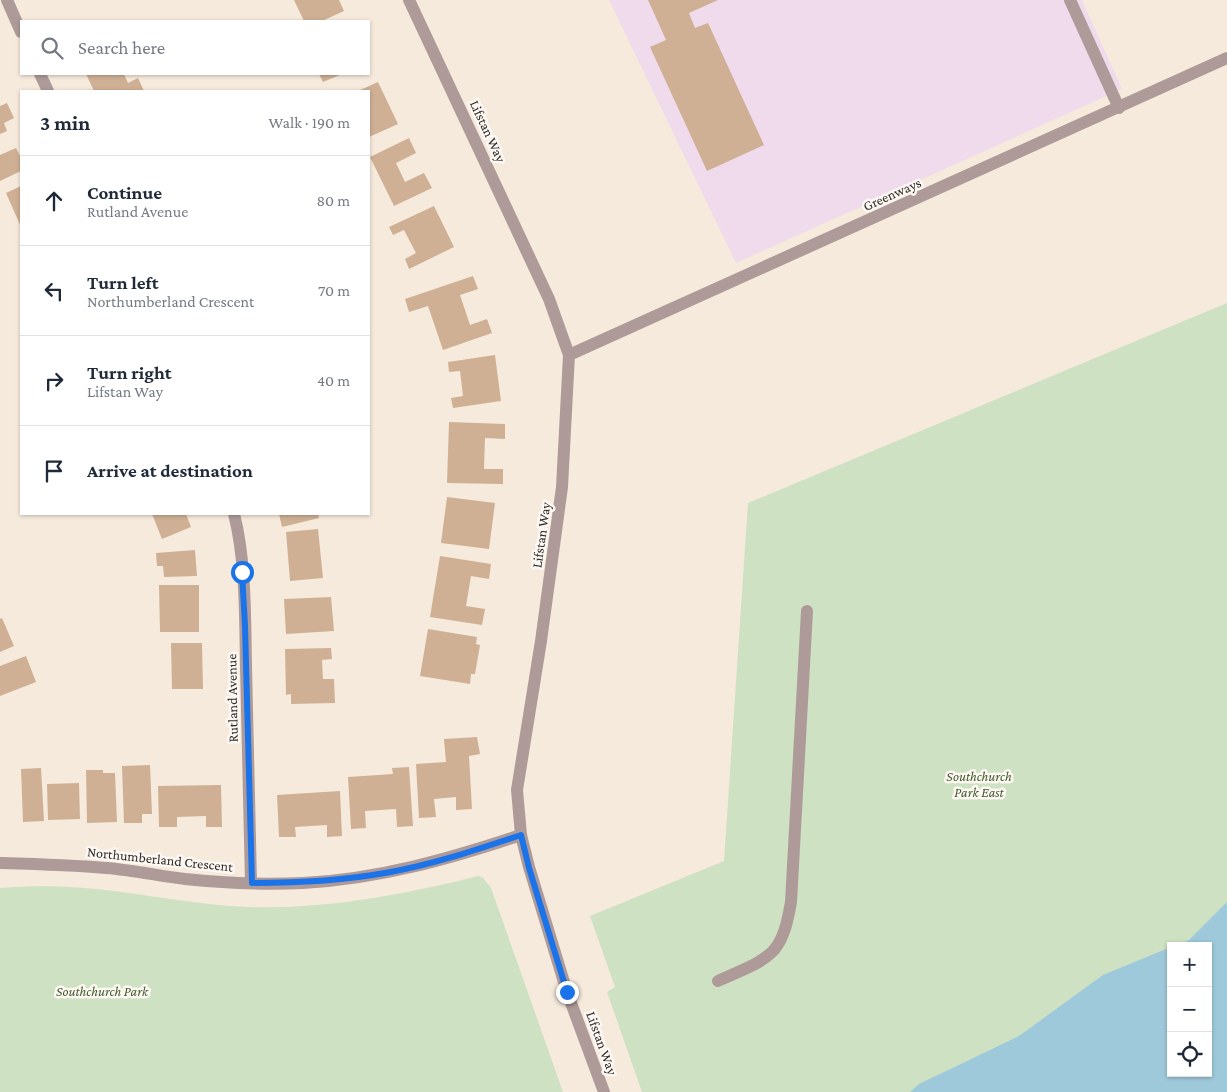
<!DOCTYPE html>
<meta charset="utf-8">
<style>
:root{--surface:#fff;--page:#f2f2f3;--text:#1f2937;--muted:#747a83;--line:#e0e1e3}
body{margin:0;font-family:"Crimson Pro",serif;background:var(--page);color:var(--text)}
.controls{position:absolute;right:15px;bottom:15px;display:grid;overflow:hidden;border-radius:0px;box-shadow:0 1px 4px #0004}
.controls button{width:45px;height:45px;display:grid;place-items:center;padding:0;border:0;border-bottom:1px solid var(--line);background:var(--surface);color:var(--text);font:25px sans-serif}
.stop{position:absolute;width:15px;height:15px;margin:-11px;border:4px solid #1a73e8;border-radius:50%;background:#fff}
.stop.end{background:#1a73e8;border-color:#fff;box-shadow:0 1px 5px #0008}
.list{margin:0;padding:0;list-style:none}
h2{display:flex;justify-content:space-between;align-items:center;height:65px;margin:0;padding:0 20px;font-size:21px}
h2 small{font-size:16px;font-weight:400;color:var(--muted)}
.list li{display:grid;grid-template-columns:32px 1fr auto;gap:15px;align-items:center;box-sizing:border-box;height:90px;padding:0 20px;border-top:1px solid var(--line)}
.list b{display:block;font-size:19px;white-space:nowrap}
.list p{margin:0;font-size:16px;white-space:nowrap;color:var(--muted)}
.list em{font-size:16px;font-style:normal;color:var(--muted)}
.icon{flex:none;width:28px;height:28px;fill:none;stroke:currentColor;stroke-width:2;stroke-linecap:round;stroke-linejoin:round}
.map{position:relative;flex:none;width:1227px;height:1092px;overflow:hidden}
.search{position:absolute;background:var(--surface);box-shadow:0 1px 4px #0004;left:20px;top:20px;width:350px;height:55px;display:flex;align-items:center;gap:12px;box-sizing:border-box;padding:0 18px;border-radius:0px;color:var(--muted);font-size:19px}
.panel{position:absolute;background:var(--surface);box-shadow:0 1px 4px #0004;left:20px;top:90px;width:350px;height:425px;border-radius:0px}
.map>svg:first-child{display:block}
.education{fill:#efdbeb}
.green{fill:#cee1c2;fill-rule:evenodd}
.water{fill:#9ec9db}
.building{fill:#cfb095}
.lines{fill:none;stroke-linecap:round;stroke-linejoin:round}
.minor{stroke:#ae9b99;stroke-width:12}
.route{stroke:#1a73e8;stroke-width:6}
.labels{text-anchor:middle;stroke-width:5;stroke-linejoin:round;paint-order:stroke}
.street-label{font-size:14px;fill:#2e2a25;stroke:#fdf8f3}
.park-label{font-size:14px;font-style:italic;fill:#405c2b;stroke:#fdf8f3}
</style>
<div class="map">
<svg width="1227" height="1092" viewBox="0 0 1227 1092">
<rect width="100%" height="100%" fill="#f6eadc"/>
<!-- education -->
<path class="education" d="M609,0H1082L1122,89L736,263Z"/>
<!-- green -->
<g class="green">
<path d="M1227,303V1092H642L607,992L615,987L590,916L724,861L748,503ZM1171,946H1208V1073H1171Z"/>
<path d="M478,876L483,878L491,888L563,1092H0V888C37,885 76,886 114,891C153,896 191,903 230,906C312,912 399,896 478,876Z"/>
</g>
<!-- water -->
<path class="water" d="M1227,902V1092H910L919,1084L1019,1036L1103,975L1171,947V1073H1208V946H1175L1189,940Z"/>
<!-- building -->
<g class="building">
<path d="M294,0H339L344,11L322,21H304Z"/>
<path d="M648,0H718L689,13L695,28L708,23L764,145L707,171L650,47L666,40Z"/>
<path d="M86,74H124L128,83L138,78L144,91H94Z"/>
<path d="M319,74H342L323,82Z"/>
<path d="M378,82L398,124L369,137V91H358Z"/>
<path d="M7,103L14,118L4,123L7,131L0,134V106Z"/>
<path d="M409,138L416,153L396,163L405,182L424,173L432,188L394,206L370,157Z"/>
<path d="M16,148L21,158V171L0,181V155Z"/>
<path d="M21,186V227L6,193Z"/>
<path d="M434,206L454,247L409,269L405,259L416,253L404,230L393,235L389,227Z"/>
<path d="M473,276L478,289L460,295L470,325L487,319L492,333L443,350L428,306L409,312L405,299Z"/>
<path d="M495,355L501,401L453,408L451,398L463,396L460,371L449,372L448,362Z"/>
<path d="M449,422L505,424V439L485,438L484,469H503V484L447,483Z"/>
<path d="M447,497L495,503L489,549L441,543Z"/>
<path d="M152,514H186L191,527L162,539Z"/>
<path d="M279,514H318L319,518L282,527Z"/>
<path d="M318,529L323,578L290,581L286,532Z"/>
<path d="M195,550L197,576L164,577L163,566H157L156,553Z"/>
<path d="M440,556L491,564L489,579L471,576L466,606L485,609L482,625L430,617Z"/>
<path d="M159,585H199V632H160Z"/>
<path d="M331,597L334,631L286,634L284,599Z"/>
<path d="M2,618L14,646L0,652V619Z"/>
<path d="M428,629L477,637L476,644L480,645L475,674H471L470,684L420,676Z"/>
<path d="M171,643H202L203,689H172Z"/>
<path d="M331,648L332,659L322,660L323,679H334L335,703L291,704V694L286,695L285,649Z"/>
<path d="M26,656L36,682L0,696V666Z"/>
<path d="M477,737L480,754L469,756L472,809L456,810V797L434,799L436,817L419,818L416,764L446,762L444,739Z"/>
<path d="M150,765L152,814H142V823H124L122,766Z"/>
<path d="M409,767L413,826L397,827L396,809L365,811L366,828L351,829L348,777L393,774L392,768Z"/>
<path d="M41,768L44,821L23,822L21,769Z"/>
<path d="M86,770H103V773H115L117,822L87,823Z"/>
<path d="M79,783L80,819L48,820L47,784Z"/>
<path d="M221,785L222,827H206V816L177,817V827H159L158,786Z"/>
<path d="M340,791L342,836L327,837V825L295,827L296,837H279L277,795Z"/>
</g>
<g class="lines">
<!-- minor -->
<g class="minor">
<path d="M7,0L21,32"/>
<path d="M409,0L549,299L569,355L562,487L541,641L517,790L521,835L529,867L567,992L604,1092"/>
<path d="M1070,0L1119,108"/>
<path d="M40,74L48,91"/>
<path d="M569,355L1227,58"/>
<path d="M234,514C246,560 245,618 246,666C248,738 250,810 251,883"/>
<path d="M0,863C35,864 71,865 106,868C133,870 159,876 185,879C224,883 264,885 303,883C379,879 449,859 521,835"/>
<path d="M718,981C736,972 760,965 774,950C785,937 788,918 791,902L807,611"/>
</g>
</g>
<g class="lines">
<!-- route -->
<path class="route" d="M242,572L245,626L252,883C296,883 340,881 385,873C431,865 476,850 521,835L529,868L567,992"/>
</g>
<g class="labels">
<!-- street labels -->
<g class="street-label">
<text transform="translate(488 131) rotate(65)" y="5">Lifstan Way</text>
<text transform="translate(892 194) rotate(-24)" y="5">Greenways</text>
<text transform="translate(541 535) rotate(-82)" y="5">Lifstan Way</text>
<text transform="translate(232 698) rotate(-91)" y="5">Rutland Avenue</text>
<text transform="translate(160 859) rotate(6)" y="5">Northumberland Crescent</text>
<text transform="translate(602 1043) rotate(70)" y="5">Lifstan Way</text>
</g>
<!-- park labels -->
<g class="park-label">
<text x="979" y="781">Southchurch<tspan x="979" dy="16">Park East</tspan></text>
<text x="102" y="996">Southchurch Park</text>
</g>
</g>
</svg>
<div class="controls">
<button>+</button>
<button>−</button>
<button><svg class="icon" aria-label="locate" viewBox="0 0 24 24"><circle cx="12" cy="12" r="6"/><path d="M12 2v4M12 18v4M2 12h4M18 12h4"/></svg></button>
</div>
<div class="stop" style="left:242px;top:572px"></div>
<div class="stop end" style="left:567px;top:992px"></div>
<div class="search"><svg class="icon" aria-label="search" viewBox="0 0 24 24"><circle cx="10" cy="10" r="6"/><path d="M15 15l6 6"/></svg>Search here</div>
<section class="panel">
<h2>3 min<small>Walk · 190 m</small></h2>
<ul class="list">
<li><svg class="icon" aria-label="ahead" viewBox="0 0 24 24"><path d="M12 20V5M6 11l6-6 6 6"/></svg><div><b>Continue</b><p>Rutland Avenue</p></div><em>80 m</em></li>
<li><svg class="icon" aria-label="left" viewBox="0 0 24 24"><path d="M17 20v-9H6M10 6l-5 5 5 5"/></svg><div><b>Turn left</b><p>Northumberland Crescent</p></div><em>70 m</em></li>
<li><svg class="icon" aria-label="right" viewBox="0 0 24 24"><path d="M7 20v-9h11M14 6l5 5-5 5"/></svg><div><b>Turn right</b><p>Lifstan Way</p></div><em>40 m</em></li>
<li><svg class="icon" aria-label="arrive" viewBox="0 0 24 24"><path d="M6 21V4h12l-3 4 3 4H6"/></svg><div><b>Arrive at destination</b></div></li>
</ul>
</section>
</div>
